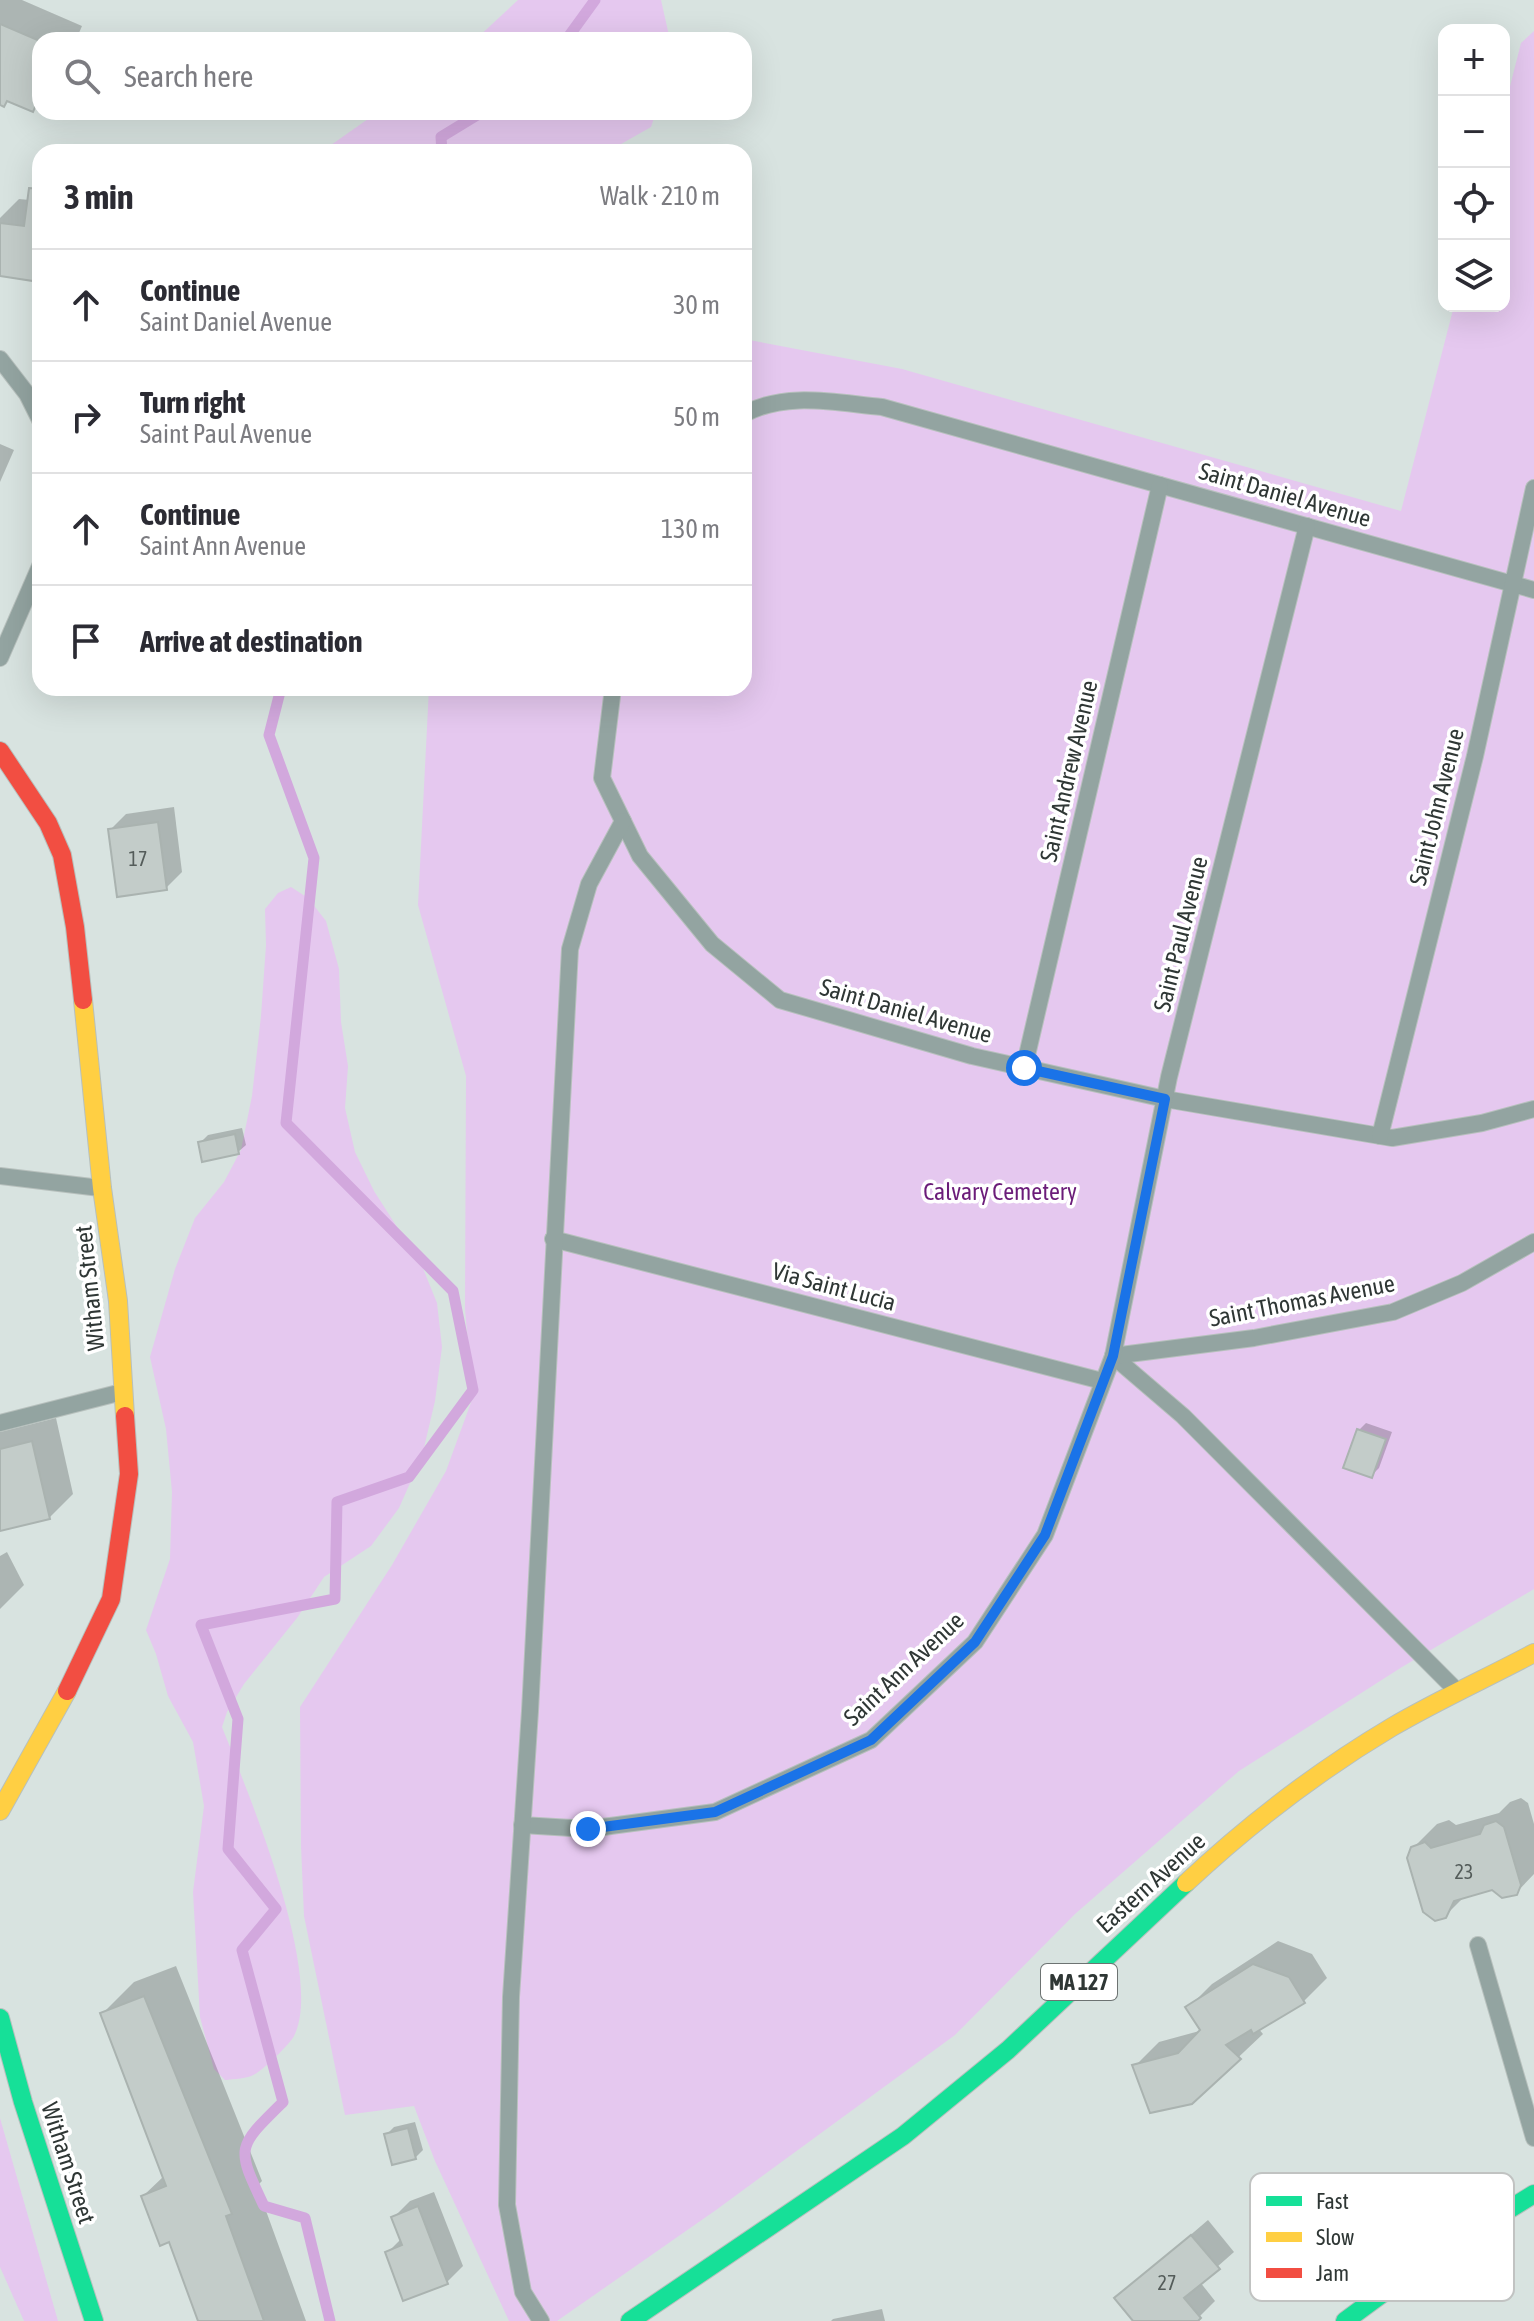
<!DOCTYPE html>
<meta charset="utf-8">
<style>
:root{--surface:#fff;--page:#f7f7f7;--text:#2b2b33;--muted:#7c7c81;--line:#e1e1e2}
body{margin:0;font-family:"Asap Condensed",sans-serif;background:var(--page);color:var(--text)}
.controls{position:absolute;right:24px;top:24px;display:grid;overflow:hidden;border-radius:16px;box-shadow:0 8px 32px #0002}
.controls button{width:72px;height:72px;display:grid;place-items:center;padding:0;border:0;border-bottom:2px solid var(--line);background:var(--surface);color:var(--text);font:40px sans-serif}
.stop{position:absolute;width:24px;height:24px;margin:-18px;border:6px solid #1a73e8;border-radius:50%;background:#fff}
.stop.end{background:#1a73e8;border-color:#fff;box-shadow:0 2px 8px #0008}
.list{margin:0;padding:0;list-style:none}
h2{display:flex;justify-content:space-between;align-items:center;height:104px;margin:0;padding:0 32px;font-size:34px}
h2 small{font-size:26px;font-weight:400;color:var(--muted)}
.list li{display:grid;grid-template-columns:52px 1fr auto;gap:24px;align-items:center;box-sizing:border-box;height:112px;padding:0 32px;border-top:2px solid var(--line)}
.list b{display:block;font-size:30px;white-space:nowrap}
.list p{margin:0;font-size:26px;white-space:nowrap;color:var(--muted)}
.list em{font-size:26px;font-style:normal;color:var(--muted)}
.icon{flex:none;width:44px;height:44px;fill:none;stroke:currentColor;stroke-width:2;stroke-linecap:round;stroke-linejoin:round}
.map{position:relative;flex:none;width:1534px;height:2321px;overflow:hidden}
.search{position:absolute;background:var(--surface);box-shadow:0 8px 32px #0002;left:32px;top:32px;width:720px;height:88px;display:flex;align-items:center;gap:20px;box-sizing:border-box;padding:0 28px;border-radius:24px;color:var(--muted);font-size:30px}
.panel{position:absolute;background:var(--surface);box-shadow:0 8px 32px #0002;left:32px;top:144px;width:720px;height:552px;border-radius:24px}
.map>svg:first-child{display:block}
.green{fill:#e5c8ef}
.shadow{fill:#0003}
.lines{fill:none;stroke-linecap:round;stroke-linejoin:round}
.stream{stroke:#d2a8dd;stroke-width:11}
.building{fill:#c3ccc9;stroke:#aab3b0;stroke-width:2}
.lane-casing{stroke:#b7c0bd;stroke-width:18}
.fast-casing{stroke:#b7c0bd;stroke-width:20}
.slow-casing{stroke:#b7c0bd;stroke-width:20}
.jam-casing{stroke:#b7c0bd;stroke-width:20}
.lane{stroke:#93a4a1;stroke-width:16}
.fast{stroke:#16e098;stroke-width:18}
.slow{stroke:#ffcf43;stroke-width:18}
.jam{stroke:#f24e42;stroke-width:18}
.route{stroke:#1a73e8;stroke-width:10}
.labels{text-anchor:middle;stroke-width:7;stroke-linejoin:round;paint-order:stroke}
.number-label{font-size:20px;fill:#545c5a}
.shield{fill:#fff;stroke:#6d7372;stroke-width:2}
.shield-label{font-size:22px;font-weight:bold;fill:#2f3735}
.street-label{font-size:24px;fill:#2f3735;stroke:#fff}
.park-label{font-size:24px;fill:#6b1c79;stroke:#fff}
.key{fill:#fff;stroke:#c1c3c2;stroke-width:2}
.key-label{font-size:22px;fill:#2f3735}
</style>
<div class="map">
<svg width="1534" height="2321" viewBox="0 0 1534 2321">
<rect width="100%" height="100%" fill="#d8e3e0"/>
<!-- green -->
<g class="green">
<path d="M518,0H661L670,40H475Z"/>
<path d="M1534,31V1589L1402,1667L1239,1771L1075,1914L955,2035L716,2210L557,2321H509L435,2161L414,2106L345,2115L304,1916L301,1846L300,1707L392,1565L446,1471L473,1397L465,1309L466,1076L418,905L429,688H744V339L902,369L1401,511L1454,306H1504V110L1521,43Z"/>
<path d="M378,112H656L651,127L607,152H321Z"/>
<path d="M291,887L308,898L326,921L339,969L341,1022L348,1066L345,1108L355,1152L374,1191L422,1266L437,1303L442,1347L435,1401L422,1456L399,1508L371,1546L324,1577L297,1618L244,1684L227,1712L222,1727C247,1790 325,1975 294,2036C291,2043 262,2071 255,2074C247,2079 234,2079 225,2080L214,2069L200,2017L193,1892L204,1806L193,1742L168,1696L156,1654L146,1630L170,1559L172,1492L166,1429L150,1357L175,1269L195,1218L224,1182L241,1150L252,1096L261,1016L266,945L265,909L278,893Z"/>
<path d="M0,2118L58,2321H24L0,2267Z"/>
</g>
<!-- shadow -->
<g class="shadow">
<path d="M0,0H22L82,26L76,40H40V102L32,110L8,100L4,104L0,103Z"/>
<path d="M40,180V271L32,279L0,274V218L19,199L30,200L31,189Z"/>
<path d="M0,444L14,450L0,482Z"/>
<path d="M174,807L182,872L166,888L110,830L126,814Z"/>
<path d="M242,1128L246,1145L238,1152L200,1143L208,1135Z"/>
<path d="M56,1418L73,1494L49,1518L0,1529V1432Z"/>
<path d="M1366,1423L1392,1432L1379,1468L1371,1476L1359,1430Z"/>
<path d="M7,1552L24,1585L0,1609V1556Z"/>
<path d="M1521,1798L1528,1803L1534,1824V1874L1516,1893L1493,1888L1466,1895L1445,1916L1413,1848L1437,1824L1449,1820L1456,1825L1499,1813L1510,1802Z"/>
<path d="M1278,1941L1312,1954L1327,1978L1303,2002L1258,2028L1263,2034L1191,2102L1135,2066L1159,2042L1203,2030L1188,2008L1212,1984Z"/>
<path d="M176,1966L262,2181L257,2186L306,2321H200L171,2240L143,2196L164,2176L102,2014L134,1982Z"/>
<path d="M415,2122L423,2150L415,2158L386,2135L394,2127Z"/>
<path d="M434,2192L463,2266L447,2282L387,2253L402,2238L394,2217L410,2201Z"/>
<path d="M1208,2220L1234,2252L1200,2282L1215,2301L1195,2321H1136L1117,2298Z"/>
<path d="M882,2309L885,2321H831L833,2319Z"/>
</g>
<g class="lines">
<!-- stream -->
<g class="stream">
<path d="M566,40L595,0"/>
<path d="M442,152L441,137L482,112"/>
<path d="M281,688L269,735L314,858L286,1123L453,1291L473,1390L409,1477L337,1502L335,1599L201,1625L238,1719L228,1849L276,1909L242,1950L283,2102C236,2148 236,2147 264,2206L305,2218L330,2321"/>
</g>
</g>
<!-- building -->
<g class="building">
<path d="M0,24L40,41V96L33,112L7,101L4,107L0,105Z"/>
<path d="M29,188L40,189V257H36L33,281L0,276V223L24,226Z"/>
<path d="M158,822L167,890L117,897L108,829Z"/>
<path d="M235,1134L239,1154L202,1162L198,1142Z"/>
<path d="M1357,1429L1386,1439L1372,1478L1343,1468Z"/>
<path d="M32,1441L50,1519L0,1531V1449Z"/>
<path d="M1496,1821L1504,1827L1521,1885L1517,1895L1502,1898L1492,1890L1454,1901L1446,1918L1435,1921L1423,1912L1407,1858L1411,1847L1425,1842L1431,1848L1480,1834L1484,1825Z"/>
<path d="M1253,1964L1289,1977L1305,2003L1253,2034L1251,2030L1226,2045L1241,2059L1192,2104L1150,2113L1132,2065L1178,2053L1200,2030L1185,2007Z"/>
<path d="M144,1996L232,2214L226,2216L264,2321H198L169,2242L160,2246L141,2196L166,2186L100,2013Z"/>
<path d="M408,2128L416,2159L392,2165L384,2134Z"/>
<path d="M418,2206L448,2284L403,2301L385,2252L402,2245L391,2217Z"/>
<path d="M1191,2235L1220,2269L1184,2298L1201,2318L1198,2321H1133L1114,2298Z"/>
</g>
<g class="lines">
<!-- lane casing -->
<g class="lane-casing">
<g id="lane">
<path d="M0,359L27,394L40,420"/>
<path d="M744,414C787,391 836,403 882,407L1534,590"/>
<path d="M0,658L40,566"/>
<path d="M613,688L602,778L640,856L712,944L780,1000L972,1056L1165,1099L1392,1138L1482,1123L1534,1109"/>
<path d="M1024,1068L1160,485"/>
<path d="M1380,1136L1475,756L1534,488"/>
<path d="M0,1176L100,1188"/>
<path d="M553,1239L1102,1381"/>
<path d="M1113,1356L1183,1416L1455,1689"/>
<path d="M1113,1356L1254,1338L1393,1312L1462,1283L1534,1242"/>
<path d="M0,1423L122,1392"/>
<path d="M522,1825L588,1829L715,1812L871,1740L975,1642L1045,1535L1113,1356L1169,1077L1307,526"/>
<path d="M1478,1945L1534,2138"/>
<path d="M541,2321L523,2292L507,2205L511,1997L530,1711L570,949L589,884L623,821"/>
</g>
</g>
<!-- fast casing -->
<g class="fast-casing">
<g id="fast">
<path d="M0,2018L23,2102L94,2321"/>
<path d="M630,2321L903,2136L1008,2050L1186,1883"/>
<path d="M1345,2321L1432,2257L1534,2194"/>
</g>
</g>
<!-- slow casing -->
<g class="slow-casing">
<g id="slow">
<path d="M83,1000L102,1188L118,1301L125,1416"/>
<path d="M0,1811L67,1691"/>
<path d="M1186,1883C1248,1825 1318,1771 1392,1727C1438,1700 1487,1678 1534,1653"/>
</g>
</g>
<!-- jam casing -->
<g class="jam-casing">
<g id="jam">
<path d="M0,751L48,823L62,855L75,927L83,1000"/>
<path d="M67,1691L111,1599L129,1474L125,1416"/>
</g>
</g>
<!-- lane -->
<use href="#lane" class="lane"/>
<!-- fast -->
<use href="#fast" class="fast"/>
<!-- slow -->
<use href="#slow" class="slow"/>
<!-- jam -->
<use href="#jam" class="jam"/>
</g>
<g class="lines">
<!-- route -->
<path class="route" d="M588,1829L715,1812L871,1740L975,1642L1045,1535L1113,1356L1165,1099L1024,1068"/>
</g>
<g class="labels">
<!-- number labels -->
<g class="number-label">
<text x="138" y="866">17</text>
<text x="1464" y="1879">23</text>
<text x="1167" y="2290">27</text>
</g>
<!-- shield labels -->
<rect class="shield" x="1041" y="1964" width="76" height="36" rx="6"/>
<g class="shield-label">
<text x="1079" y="1990">MA 127</text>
</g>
<!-- street labels -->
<g class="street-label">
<text transform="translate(1285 495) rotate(16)" y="8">Saint Daniel Avenue</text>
<text transform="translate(1069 771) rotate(-77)" y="8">Saint Andrew Avenue</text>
<text transform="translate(1437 807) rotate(-76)" y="8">Saint John Avenue</text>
<text transform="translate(1181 934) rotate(-76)" y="8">Saint Paul Avenue</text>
<text transform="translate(906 1011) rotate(16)" y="8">Saint Daniel Avenue</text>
<text transform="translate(834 1287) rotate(15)" y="8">Via Saint Lucia</text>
<text transform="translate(90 1288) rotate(-96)" y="8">Witham Street</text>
<text transform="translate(1302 1301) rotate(-11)" y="8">Saint Thomas Avenue</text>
<text transform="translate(904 1669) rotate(-43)" y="8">Saint Ann Avenue</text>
<text transform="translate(1151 1883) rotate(-42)" y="8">Eastern Avenue</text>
<text transform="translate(68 2163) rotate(72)" y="8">Witham Street</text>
</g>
<!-- park labels -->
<g class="park-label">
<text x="1000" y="1200">Calvary Cemetery</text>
</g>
</g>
<!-- legend -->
<rect x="1250" y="2173" width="264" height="128" rx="12" class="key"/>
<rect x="1266" y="2196" width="36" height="10" fill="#16e098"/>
<rect x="1266" y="2232" width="36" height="10" fill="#ffcf43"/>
<rect x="1266" y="2268" width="36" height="10" fill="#f24e42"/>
<g class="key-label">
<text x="1316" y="2209">Fast</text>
<text x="1316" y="2245">Slow</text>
<text x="1316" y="2281">Jam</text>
</g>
</svg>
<div class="controls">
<button>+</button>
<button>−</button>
<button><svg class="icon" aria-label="locate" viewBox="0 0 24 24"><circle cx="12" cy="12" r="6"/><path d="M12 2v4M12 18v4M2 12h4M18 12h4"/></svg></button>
<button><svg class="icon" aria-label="layers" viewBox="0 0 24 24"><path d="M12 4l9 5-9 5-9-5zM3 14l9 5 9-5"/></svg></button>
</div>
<div class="stop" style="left:1024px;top:1068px"></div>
<div class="stop end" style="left:588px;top:1829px"></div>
<div class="search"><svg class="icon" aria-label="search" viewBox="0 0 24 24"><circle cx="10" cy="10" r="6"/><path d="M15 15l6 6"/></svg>Search here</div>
<section class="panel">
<h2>3 min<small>Walk · 210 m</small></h2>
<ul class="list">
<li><svg class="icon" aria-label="ahead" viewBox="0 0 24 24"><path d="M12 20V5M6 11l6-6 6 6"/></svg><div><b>Continue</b><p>Saint Daniel Avenue</p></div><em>30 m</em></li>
<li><svg class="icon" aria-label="right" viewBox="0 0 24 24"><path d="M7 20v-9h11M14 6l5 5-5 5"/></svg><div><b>Turn right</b><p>Saint Paul Avenue</p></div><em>50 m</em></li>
<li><svg class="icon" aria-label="ahead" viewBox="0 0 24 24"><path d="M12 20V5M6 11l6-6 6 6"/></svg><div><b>Continue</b><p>Saint Ann Avenue</p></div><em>130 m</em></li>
<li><svg class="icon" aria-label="arrive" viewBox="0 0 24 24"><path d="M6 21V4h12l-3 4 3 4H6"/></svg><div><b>Arrive at destination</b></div></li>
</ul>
</section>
</div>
